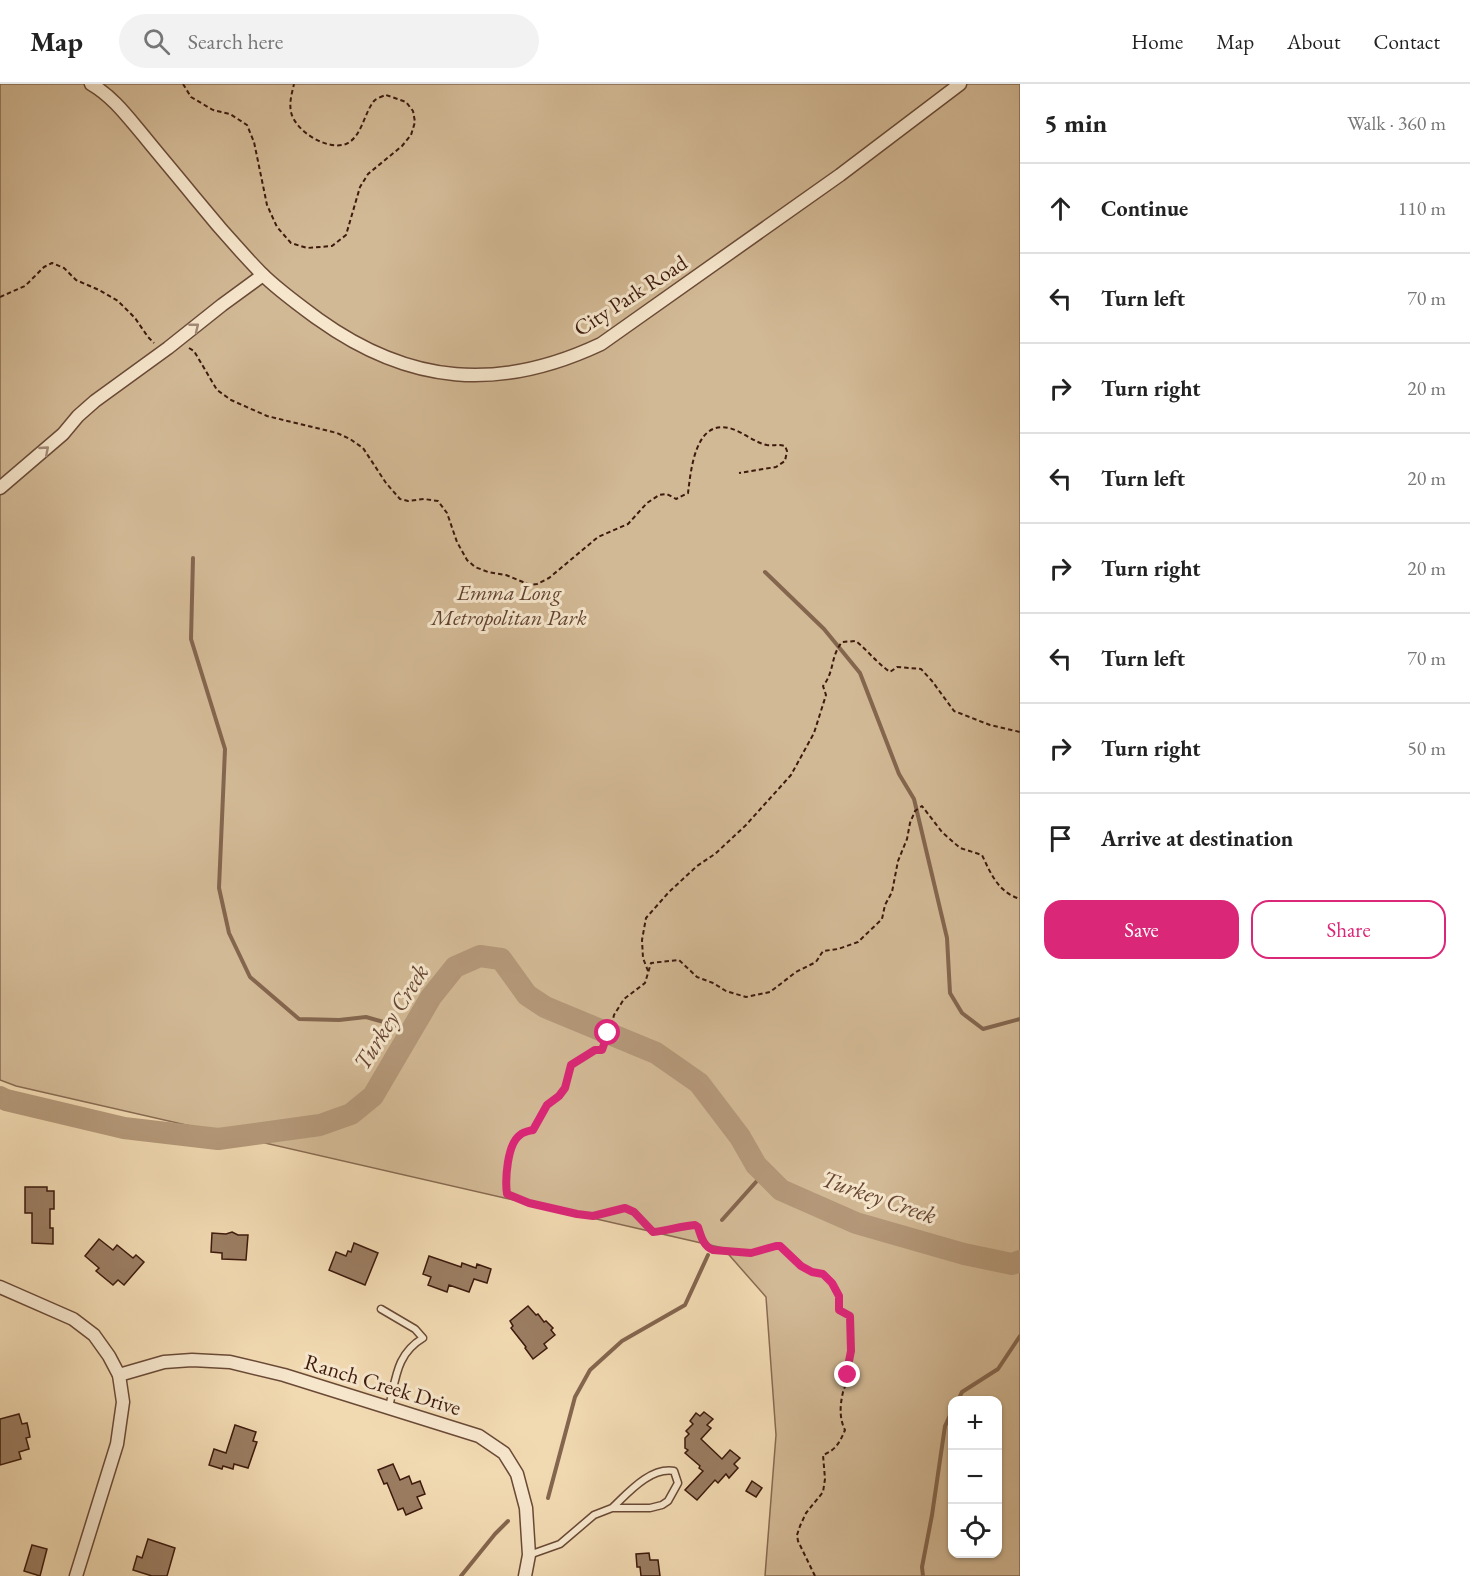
<!DOCTYPE html>
<meta charset="utf-8">
<style>
:root{--surface:#fff;--page:#f2f2f2;--text:#222;--muted:#767676;--line:#e0e0e0;--accent:#db2777}
body{margin:0;font-family:"EB Garamond",serif;background:var(--page);color:var(--text)}
.controls{position:absolute;right:18px;bottom:18px;display:grid;overflow:hidden;border-radius:12px;box-shadow:0 2px 4px #0004}
.controls button{width:54px;height:54px;display:grid;place-items:center;padding:0;border:0;border-bottom:2px solid var(--line);background:var(--surface);color:var(--text);font:30px sans-serif}
.stop{position:absolute;width:18px;height:18px;margin:-14px;border:4px solid #db2777;border-radius:50%;background:#fff}
.stop.end{background:#db2777;border-color:#fff;box-shadow:0 2px 6px #0008}
.list{margin:0;padding:0;list-style:none}
h2{display:flex;justify-content:space-between;align-items:center;height:78px;margin:0;padding:0 24px;font-size:26px}
h2 small{font-size:20px;font-weight:400;color:var(--muted)}
.list li{display:grid;grid-template-columns:39px 1fr auto;gap:18px;align-items:center;box-sizing:border-box;height:90px;padding:0 24px;border-top:2px solid var(--line)}
.list b{display:block;font-size:22px;white-space:nowrap}
.list em{font-size:20px;font-style:normal;color:var(--muted)}
.actions{display:flex;gap:12px;padding:18px 24px}
.actions a{flex:1;padding:14px 0;border:2px solid var(--accent);border-radius:18px;text-align:center;font-size:21px;color:var(--accent)}
.actions .main{background:var(--accent);color:#fff}
.icon{flex:none;width:33px;height:33px;fill:none;stroke:currentColor;stroke-width:2;stroke-linecap:round;stroke-linejoin:round}
.map{position:relative;flex:none;width:1020px;height:1492px;overflow:hidden}
header{display:flex;align-items:center;gap:36px;box-sizing:border-box;height:84px;padding:0 30px;background:var(--surface);border-bottom:2px solid var(--line)}
header strong{font-size:28px}
nav{display:flex;gap:33px;margin-inline-start:auto;font-size:21px}
.search{width:420px;height:54px;background:var(--page);display:flex;align-items:center;gap:15px;box-sizing:border-box;padding:0 21px;border-radius:33px;color:var(--muted);font-size:22px}
main{display:flex}
aside{flex:1;background:var(--surface)}
.map>svg:first-child{display:block}
.green{fill:#d2b995;stroke:#886a51;stroke-width:1.5;fill-rule:evenodd}
.lines{fill:none;stroke-linecap:round;stroke-linejoin:round}
.stream{stroke:#84664e;stroke-width:4}
.river{stroke:#b49879;stroke-width:22}
.building{fill:#9b7d62;stroke:#3d1a0d;stroke-width:1.5}
.lane-casing{stroke:#6a4a36;stroke-width:9}
.street-casing{stroke:#6a4a36;stroke-width:15}
.path{stroke:#3d1a0d;stroke-width:2;stroke-dasharray:4.5 3;stroke-linecap:butt}
.lane{stroke:#f6e6cc;stroke-width:6}
.street{stroke:#f6e6cc;stroke-width:12}
.oneway{stroke:#a38a76}
.route{stroke:#db2777;stroke-width:8}
.labels{text-anchor:middle;stroke-width:6;stroke-linejoin:round;paint-order:stroke}
.street-label{font-size:22px;fill:#3d1a0d;stroke:#f6e6cc}
.park-label{font-size:22px;font-style:italic;fill:#62422f;stroke:#f6e6cc}
.water-label{font-size:24px;font-style:italic;fill:#674633;stroke:#f6e6cc}
</style>
<header>
<strong>Map</strong>
<div class="search"><svg class="icon" aria-label="search" viewBox="0 0 24 24"><circle cx="10" cy="10" r="6"/><path d="M15 15l6 6"/></svg>Search here</div>
<nav><a>Home</a><a>Map</a><a>About</a><a>Contact</a></nav>
</header>
<main>
<div class="map">
<svg width="1020" height="1492" viewBox="0 0 1020 1492">
<rect width="100%" height="100%" fill="#f1d9b1"/>
<filter id="stains"><feTurbulence type="fractalNoise" baseFrequency=".00333" numOctaves="4"/><feColorMatrix values="0 0 0 0 .2 0 0 0 0 .09 0 0 0 0 .02 0 0 0 .5 -.17"/></filter>
<radialGradient id="worn" r=".72"><stop offset=".6" stop-color="#630" stop-opacity="0"/><stop offset="1" stop-color="#630" stop-opacity=".3"/></radialGradient>
<!-- green -->
<path class="green" d="M0,0H1020V1492H765L776,1351L766,1213L723,1164L16,1002L0,996ZM952,1316H998V1470H952Z"/>
<g class="lines">
<!-- stream -->
<g class="stream">
<path d="M193,474L191,555L225,665L219,804L229,849L250,893L299,935L339,936L366,933L412,946"/>
<path d="M765,488L824,545L860,589L899,690L914,715L947,854L950,909L962,929L983,945L1020,935"/>
<path d="M722,1136L764,1089"/>
<path d="M958,1316L962,1308L998,1285L1020,1252"/>
<path d="M548,1414L575,1313L590,1286L622,1257L685,1221L708,1171"/>
<path d="M461,1492L495,1450L508,1437"/>
<path d="M923,1492L922,1483L932,1431L945,1342L952,1327"/>
</g>
<!-- river -->
<path class="river" d="M0,1013L6,1016L124,1044L218,1055L320,1041L351,1030L373,1012L431,913L455,883L480,872L501,875L527,911L545,923L656,969L699,999L740,1053L756,1081L781,1106L856,1139L964,1170L1012,1180L1020,1177"/>
</g>
<!-- building -->
<g class="building">
<path d="M25,1103H47V1107H54V1125H50V1144H53V1160L32,1159V1129H25Z"/>
<path d="M232,1148L238,1151H248L246,1176L222,1175V1169L211,1168L212,1149L226,1150Z"/>
<path d="M99,1155L113,1166L117,1161L133,1174L136,1171L144,1178L124,1201L118,1196L113,1201L96,1187L99,1184L85,1172Z"/>
<path d="M354,1159L378,1169L365,1201L329,1186L336,1168L346,1172L348,1167L351,1168Z"/>
<path d="M429,1172L461,1183L462,1179L476,1184L477,1180L491,1185L487,1199L474,1195L469,1208L449,1201L447,1208L428,1201L431,1193L423,1190Z"/>
<path d="M528,1222L536,1231L538,1230L544,1238L546,1237L553,1244L551,1246L555,1251L544,1260L547,1264L533,1275L525,1264L526,1263L511,1244L513,1242L510,1237Z"/>
<path d="M704,1328L713,1335L707,1341L711,1344L701,1355L722,1375L730,1366L740,1374L734,1380L738,1384L729,1394L726,1390L718,1399L715,1396L697,1416L685,1406L703,1387L699,1384L700,1382L685,1369L688,1366L685,1364V1354L689,1350L686,1347L693,1340L690,1337L696,1329L700,1332Z"/>
<path d="M19,1330L22,1340L27,1339L28,1343L30,1353L26,1354L29,1365L19,1368L21,1375L0,1381V1335Z"/>
<path d="M235,1341L256,1348L253,1357L257,1358L248,1384L234,1380L233,1385L223,1382L222,1385L209,1381L214,1365L226,1369Z"/>
<path d="M393,1380L400,1396L409,1392L412,1400L420,1397L425,1410L417,1413L422,1424L406,1431L403,1424L398,1426L387,1399L384,1400L378,1386Z"/>
<path d="M752,1397L762,1404L756,1413L746,1407Z"/>
<path d="M148,1455L175,1464L167,1492H152L133,1486L137,1472L142,1474Z"/>
<path d="M32,1461L47,1465L40,1492L24,1487Z"/>
<path d="M649,1469L650,1476H658L660,1492H641L640,1483H637L636,1470Z"/>
</g>
<g class="lines">
<!-- lane casing -->
<g class="lane-casing">
<g id="lane">
<path d="M381,1225L415,1245L423,1254C396,1270 396,1295 389,1323"/>
<path d="M529,1471L560,1460L594,1431L612,1424H650L662,1421L668,1417L678,1399L674,1387C650,1383 628,1409 612,1424"/>
</g>
</g>
<!-- street casing -->
<g class="street-casing">
<g id="street">
<path d="M91,0C112,12 127,32 143,51C160,72 178,93 195,114C216,140 238,165 261,189C278,206 299,221 318,235C410,301 499,308 601,260L840,91L960,0"/>
<path d="M0,404L63,350L78,332L95,317L168,264L222,221L263,191"/>
<path d="M0,1203L73,1235L94,1251L109,1272L119,1291L123,1318L117,1360L76,1492"/>
<path d="M119,1291L164,1278L192,1276L230,1278L284,1291L479,1352L504,1369L517,1390L526,1424L529,1471L525,1492"/>
</g>
</g>
<!-- path -->
<g class="path">
<path d="M183,0L191,13L213,26L230,30L247,41L254,58L267,121L277,143L291,159L307,164L332,162L346,151L360,103L368,90L402,62L411,51L415,38L413,27L406,18L386,11C383,12 377,14 374,17C364,29 362,53 346,60C327,67 295,47 291,28C289,18 292,9 294,0"/>
<path d="M0,213L25,202L44,183L52,179L64,184L76,196L99,206L118,217L135,234L148,253L154,259"/>
<path d="M189,264L194,267L217,306L231,316L267,332L337,349L350,355L363,364L386,399L400,415L408,417L424,415L438,417L447,429L457,458L467,476L475,483L488,488L506,491L530,501L537,500L549,494L598,453L628,440L647,419L659,411L667,410L676,415L688,409C691,386 695,336 729,344C742,347 755,359 767,361C774,362 778,360 785,362L787,367L785,377L776,383L739,389"/>
<path d="M648,887L643,874L642,856L646,834L669,808L697,782L715,770L746,741L791,691L814,649L826,611L823,602C835,587 830,573 842,558L856,557C868,567 876,578 890,588L897,583L921,585L932,597L954,627L990,641L1020,648"/>
<path d="M815,1492L798,1457L797,1451L800,1442L806,1429L823,1408L825,1395L823,1371C836,1366 840,1358 845,1346C839,1334 840,1321 843,1308C845,1302 848,1296 848,1290C850,1271 850,1252 850,1232L839,1226V1212L833,1199L823,1190L812,1188L801,1182L780,1162H776L751,1169L713,1166C703,1162 701,1152 698,1143L695,1141C680,1142 667,1147 653,1147L634,1128L625,1124L593,1132L577,1130L529,1119L507,1110C505,1096 507,1060 520,1051C523,1048 529,1047 533,1046L547,1021L559,1012L565,1004L571,981L595,966H602L611,944L614,931L624,915L645,899L651,879L679,876L697,893L713,899L726,907L746,913L770,908L796,888L816,878L823,867L838,865L858,858L882,835L885,821L892,808L898,777L907,755L910,739L915,727L922,722L942,748L960,764L982,771C991,790 998,808 1020,815"/>
</g>
<!-- lane -->
<use href="#lane" class="lane"/>
<!-- street -->
<use href="#street" class="street"/>
</g>
<!-- one-way arrows -->
<defs><path id="oneway-chevron" d="M-2-3.5L2.5 0L-2 3.5" fill="none" stroke-width="1.6" stroke-linecap="round" stroke-linejoin="round" transform="scale(1.5)"/></defs>
<g class="oneway">
<use href="#oneway-chevron" transform="translate(195 243) rotate(-39)"/>
<use href="#oneway-chevron" transform="translate(45 366) rotate(-41)"/>
</g>
<g class="lines">
<!-- route -->
<path class="route" d="M608,949L602,966H595L571,981L565,1004L559,1012L547,1021L533,1046C529,1047 523,1048 520,1051C507,1060 505,1096 507,1110L529,1119L577,1130L593,1132L625,1124L634,1128L653,1148C667,1147 680,1142 695,1141L698,1143C701,1152 703,1162 713,1166L751,1169L776,1162H780L801,1182L812,1188L823,1190L832,1199L839,1212V1226L850,1232L851,1267L848,1282V1291"/>
</g>
<g class="labels">
<!-- street labels -->
<g class="street-label">
<text transform="translate(630 211) rotate(-33)" y="8">City Park Road</text>
<text transform="translate(383 1300) rotate(17)" y="8">Ranch Creek Drive</text>
</g>
<!-- park labels -->
<g class="park-label">
<text x="509" y="516">Emma Long<tspan x="509" dy="25">Metropolitan Park</tspan></text>
</g>
<!-- water labels -->
<g class="water-label">
<text transform="translate(391 933) rotate(-58)" y="8">Turkey Creek</text>
<text transform="translate(879 1113) rotate(19)" y="8">Turkey Creek</text>
</g>
</g>
<rect width="100%" height="100%" filter="url(#stains)"/>
<rect width="100%" height="100%" fill="url(#worn)"/>
</svg>
<div class="controls">
<button>+</button>
<button>−</button>
<button><svg class="icon" aria-label="locate" viewBox="0 0 24 24"><circle cx="12" cy="12" r="6"/><path d="M12 2v4M12 18v4M2 12h4M18 12h4"/></svg></button>
</div>
<div class="stop" style="left:608px;top:949px"></div>
<div class="stop end" style="left:848px;top:1291px"></div>
</div>
<aside>
<h2>5 min<small>Walk · 360 m</small></h2>
<ul class="list">
<li><svg class="icon" aria-label="ahead" viewBox="0 0 24 24"><path d="M12 20V5M6 11l6-6 6 6"/></svg><div><b>Continue</b></div><em>110 m</em></li>
<li><svg class="icon" aria-label="left" viewBox="0 0 24 24"><path d="M17 20v-9H6M10 6l-5 5 5 5"/></svg><div><b>Turn left</b></div><em>70 m</em></li>
<li><svg class="icon" aria-label="right" viewBox="0 0 24 24"><path d="M7 20v-9h11M14 6l5 5-5 5"/></svg><div><b>Turn right</b></div><em>20 m</em></li>
<li><svg class="icon" aria-label="left" viewBox="0 0 24 24"><path d="M17 20v-9H6M10 6l-5 5 5 5"/></svg><div><b>Turn left</b></div><em>20 m</em></li>
<li><svg class="icon" aria-label="right" viewBox="0 0 24 24"><path d="M7 20v-9h11M14 6l5 5-5 5"/></svg><div><b>Turn right</b></div><em>20 m</em></li>
<li><svg class="icon" aria-label="left" viewBox="0 0 24 24"><path d="M17 20v-9H6M10 6l-5 5 5 5"/></svg><div><b>Turn left</b></div><em>70 m</em></li>
<li><svg class="icon" aria-label="right" viewBox="0 0 24 24"><path d="M7 20v-9h11M14 6l5 5-5 5"/></svg><div><b>Turn right</b></div><em>50 m</em></li>
<li><svg class="icon" aria-label="arrive" viewBox="0 0 24 24"><path d="M6 21V4h12l-3 4 3 4H6"/></svg><div><b>Arrive at destination</b></div></li>
</ul>
<div class="actions"><a class="main">Save</a><a>Share</a></div>
</aside>
</main>
